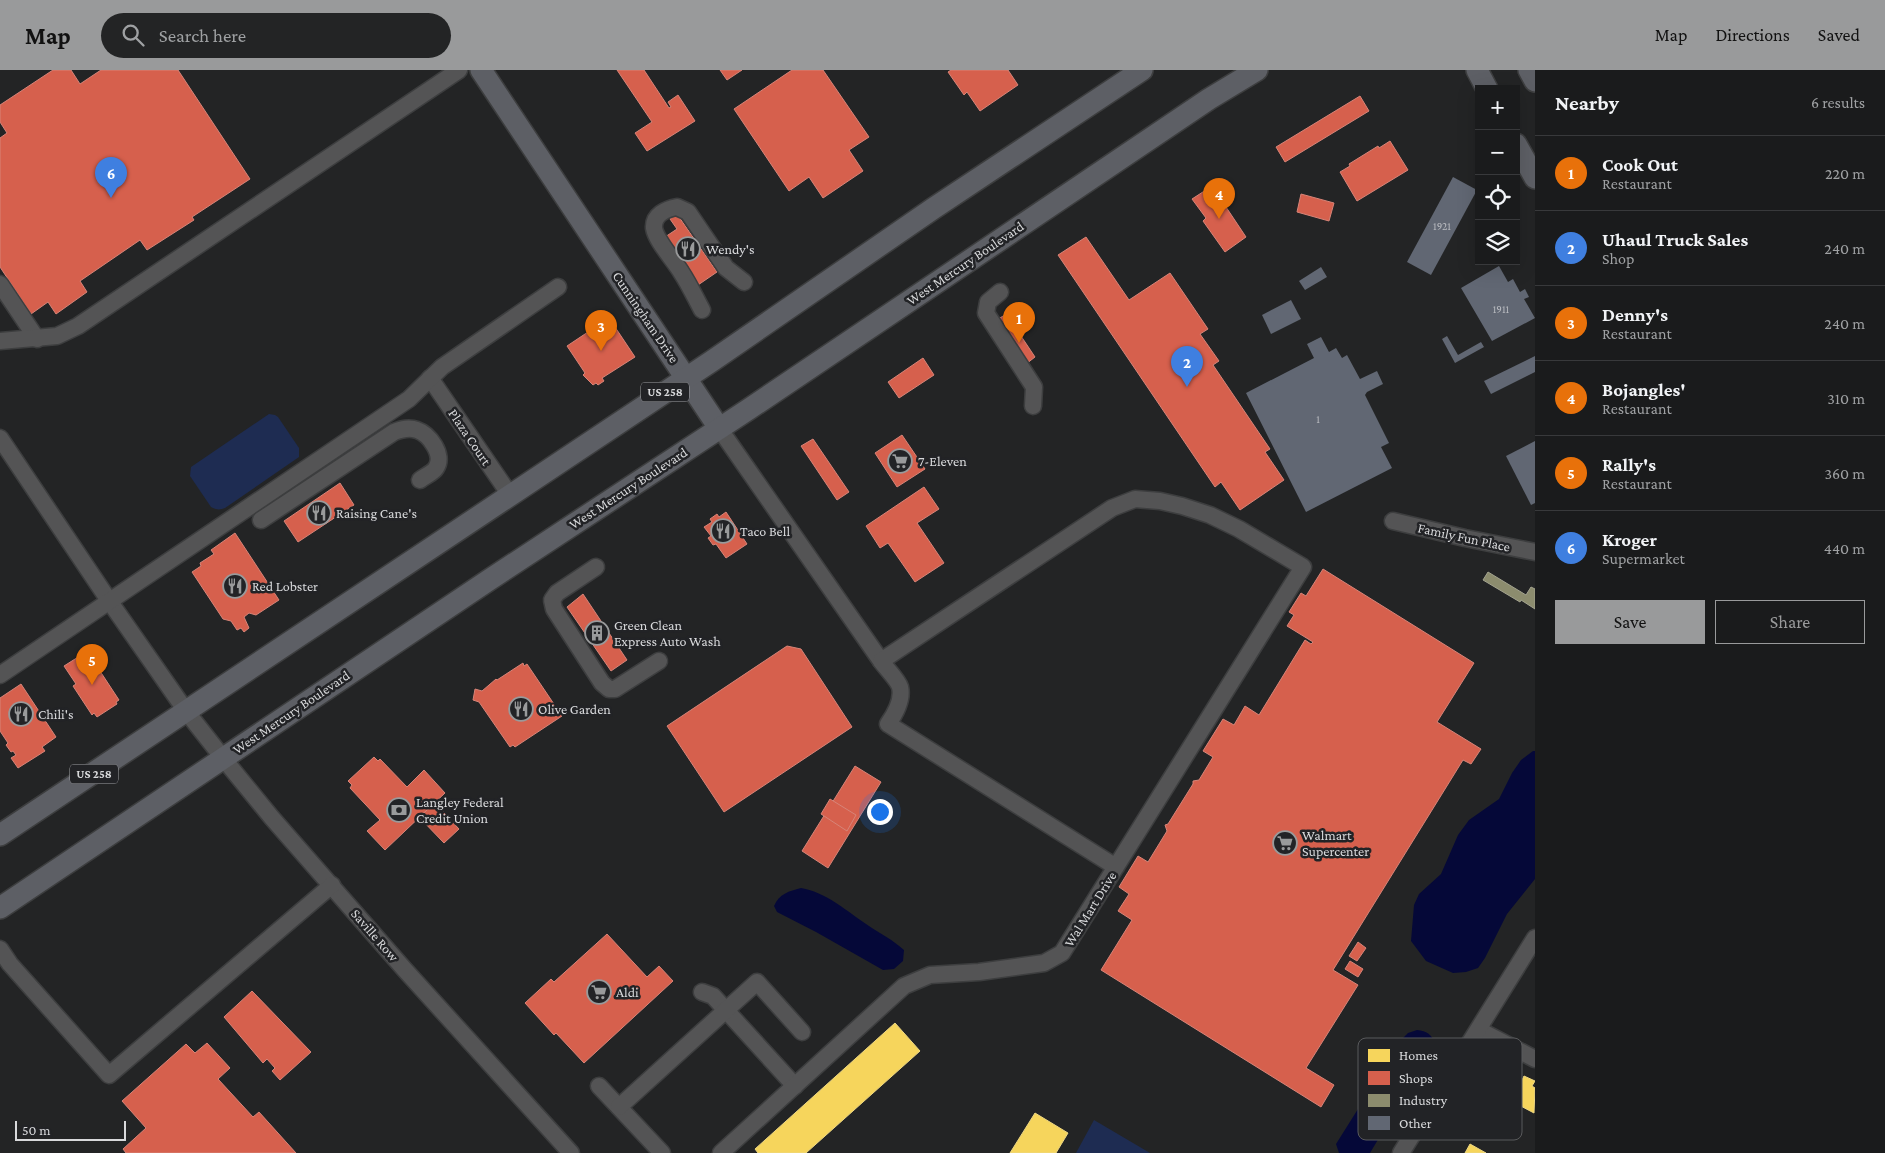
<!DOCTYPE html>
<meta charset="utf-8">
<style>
:root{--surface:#1a1b1c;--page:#232425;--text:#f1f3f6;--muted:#9fa1a3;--line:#38393b;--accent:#999a9b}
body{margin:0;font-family:"Crimson Pro",serif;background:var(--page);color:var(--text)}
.controls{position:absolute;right:15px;top:15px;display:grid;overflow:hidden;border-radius:0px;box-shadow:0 5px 20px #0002}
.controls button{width:45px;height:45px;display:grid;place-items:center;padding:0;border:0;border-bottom:1px solid var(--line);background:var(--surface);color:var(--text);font:25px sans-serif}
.scale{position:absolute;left:15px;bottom:12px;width:111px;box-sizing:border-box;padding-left:5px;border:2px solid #d8d9db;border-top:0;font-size:14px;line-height:18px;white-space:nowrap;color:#d8d9db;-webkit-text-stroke:4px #222326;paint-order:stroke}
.you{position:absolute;left:879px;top:741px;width:18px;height:18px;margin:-12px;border:4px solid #fff;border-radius:50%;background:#1a73e8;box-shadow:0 0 0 8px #1a73e833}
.badge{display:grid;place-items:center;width:32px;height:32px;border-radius:50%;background:var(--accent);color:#fff;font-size:16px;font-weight:700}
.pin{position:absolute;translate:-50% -41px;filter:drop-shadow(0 1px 2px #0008)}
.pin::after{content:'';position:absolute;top:26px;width:18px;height:15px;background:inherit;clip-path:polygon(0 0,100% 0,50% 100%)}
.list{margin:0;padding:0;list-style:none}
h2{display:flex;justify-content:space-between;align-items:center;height:65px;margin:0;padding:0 20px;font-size:21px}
h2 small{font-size:16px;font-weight:400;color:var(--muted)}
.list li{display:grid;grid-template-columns:32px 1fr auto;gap:15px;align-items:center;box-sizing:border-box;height:75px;padding:0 20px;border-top:1px solid var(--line)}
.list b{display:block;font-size:19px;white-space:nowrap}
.list p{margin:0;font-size:16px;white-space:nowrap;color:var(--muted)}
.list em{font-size:16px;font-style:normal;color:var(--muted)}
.actions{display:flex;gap:10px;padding:15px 20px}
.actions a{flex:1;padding:11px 0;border:1px solid var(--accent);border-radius:0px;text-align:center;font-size:18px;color:var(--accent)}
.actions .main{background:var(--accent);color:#111}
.icon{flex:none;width:28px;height:28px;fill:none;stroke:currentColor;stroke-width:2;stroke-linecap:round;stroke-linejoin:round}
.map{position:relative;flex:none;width:1535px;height:1083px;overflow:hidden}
header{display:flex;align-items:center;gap:30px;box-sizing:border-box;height:70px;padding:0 25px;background:var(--accent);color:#111}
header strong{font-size:24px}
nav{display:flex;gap:28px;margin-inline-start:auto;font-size:18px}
.search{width:350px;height:45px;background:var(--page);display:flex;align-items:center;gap:12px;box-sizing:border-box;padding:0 18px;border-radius:28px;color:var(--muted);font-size:19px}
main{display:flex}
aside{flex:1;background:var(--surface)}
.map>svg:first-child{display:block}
.green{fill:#1e2c52}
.water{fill:#050838}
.homes{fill:#f6d55c;stroke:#edd682}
.shops{fill:#d6604d;stroke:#d78478}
.industry{fill:#8c8c6e;stroke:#a3a38f}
.building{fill:#616773}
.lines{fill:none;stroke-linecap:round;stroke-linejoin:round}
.minor-casing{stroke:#3d3e3f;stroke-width:19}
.major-casing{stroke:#3d3e3f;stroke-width:24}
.minor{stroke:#545455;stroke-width:16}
.major{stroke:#5d5f65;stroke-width:21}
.labels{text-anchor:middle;stroke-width:5;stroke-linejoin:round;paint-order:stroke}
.number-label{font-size:11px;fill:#babcc1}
.shield{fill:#222326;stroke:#a1a2a5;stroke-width:1}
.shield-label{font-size:12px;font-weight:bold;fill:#d8d9db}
.poi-label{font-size:14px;fill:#d8d9db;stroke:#222326;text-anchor:start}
.street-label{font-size:14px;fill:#d8d9db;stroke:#222326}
.key{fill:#222326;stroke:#595a5c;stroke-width:1}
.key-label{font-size:14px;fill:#d8d9db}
</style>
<header>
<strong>Map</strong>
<div class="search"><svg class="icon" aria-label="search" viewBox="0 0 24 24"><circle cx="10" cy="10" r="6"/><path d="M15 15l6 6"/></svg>Search here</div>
<nav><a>Map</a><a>Directions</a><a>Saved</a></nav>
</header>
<main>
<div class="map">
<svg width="1535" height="1083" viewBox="0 0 1535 1083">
<rect width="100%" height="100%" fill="#232425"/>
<!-- green -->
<g class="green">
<path d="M269,344L275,345L278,347L299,378V387L225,438C220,440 216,440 211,437L190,406L191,397Z"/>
<path d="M1094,1050L1150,1083H1076Z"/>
</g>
<!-- water -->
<g class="water">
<path d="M1533,681H1535V809L1507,844L1485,888L1478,898L1466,902L1453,903L1426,891L1411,871L1414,835L1419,824L1441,804L1458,765L1469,750L1499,729L1512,703L1521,690Z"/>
<path d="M801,818C826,822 848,842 869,856C881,864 893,870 904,880L903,891L894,899L883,900L816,862L777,842L774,836C779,824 789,821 801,818Z"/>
<path d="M1417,960C1427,961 1431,964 1435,973L1427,993L1416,1006L1370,1083H1339L1336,1074L1402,969L1408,963Z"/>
</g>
<!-- homes -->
<g class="homes">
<path d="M895,953L920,981L806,1083H758L755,1079Z"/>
<path d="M1507,1005L1521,1012L1524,1006L1535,1011L1532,1016L1535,1018L1534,1043L1498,1024Z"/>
<path d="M1035,1043L1068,1063L1056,1083H1010Z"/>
<path d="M1470,1074L1486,1083H1465Z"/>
</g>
<!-- shops -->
<g class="shops">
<path d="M53,0H71L80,14L101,0H178L250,109L192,147L194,150L147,180L140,170L80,211L87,222L56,244L48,232L31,244L0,197V68L7,63L0,52V35Z"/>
<path d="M617,0H644L669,38L671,37L668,32L678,25L695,51L647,81L635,63L652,52Z"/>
<path d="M720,0H742L727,10Z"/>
<path d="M792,0H823L869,67L849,80L863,101L823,128L809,107L789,121L734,39Z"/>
<path d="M951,0H1008L1018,15L980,41L967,22L964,25L948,2Z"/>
<path d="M1360,26L1369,41L1285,92L1276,77Z"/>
<path d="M1390,71L1408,100L1357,131L1340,102L1350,96L1349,94L1378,76L1379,78Z"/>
<path d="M1209,118L1222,136L1224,134L1246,167L1225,182L1203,151L1206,148L1192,129Z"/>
<path d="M1301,124L1334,133L1329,151L1297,142Z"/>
<path d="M677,144L717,202L698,215L665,167L677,159L670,149Z"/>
<path d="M1086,167L1129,230L1170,203L1208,259L1200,264L1219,291L1213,295L1270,379L1265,382L1284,410L1240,440L1221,412L1215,417L1058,185Z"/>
<path d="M1008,243L1012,250L1011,251L1035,287L1026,294L995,251Z"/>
<path d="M609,248L635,287L602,308L604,311L598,315L596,313L593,315L583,305L585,303L567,276Z"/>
<path d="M923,288L934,305L899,328L888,312Z"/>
<path d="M902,365L925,399L897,417L875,383Z"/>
<path d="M813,369L849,422L837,430L801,376Z"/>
<path d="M340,413L354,435L298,472L284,451Z"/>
<path d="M924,417L939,439L917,453L944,493L915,512L888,473L880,478L866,456Z"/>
<path d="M726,442L747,474L726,488L716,474L713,475L708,468L711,466L704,457L712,452L710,449L717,444L719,447Z"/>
<path d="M235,463L279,530L256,545L249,543L244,547L249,558L244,562L241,558L237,560L231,551L223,549L192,502L201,496L200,493L214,484L211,480Z"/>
<path d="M1323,499L1474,593L1437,652L1481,679L1471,694L1463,690L1333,900L1358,915L1306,998L1334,1015L1321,1037L1101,900L1132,850L1118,841L1129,824L1119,817L1138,786L1148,792L1167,761L1165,755L1168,754L1193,714V711L1199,710L1213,687L1203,681L1223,649L1234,655L1245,636L1259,645L1305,570L1311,574L1313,572L1287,556L1294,545L1289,542L1301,523L1306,526Z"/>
<path d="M583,524L627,590L611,601L567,537Z"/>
<path d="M787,576L801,579L852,657L724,742L667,656Z"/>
<path d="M83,584L94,600L98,598L119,630L116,632L117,634L97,647L94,643L92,645L73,616L76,614L64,596Z"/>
<path d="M523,593L524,596L527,594L562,646L515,677L513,675L510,677L479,632L473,630L475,619L482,621L496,609L497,610Z"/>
<path d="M21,614L56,667L42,677L45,681L18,698L11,688L16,685L13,681L11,682L6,675L8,673L0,661V628Z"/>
<path d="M374,687L378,691L380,689L407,717L424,700L445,723L385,780L367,761L380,750L350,718L352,715L348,711Z"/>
<path d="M855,696L881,712L828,798L802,781Z"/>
<path d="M830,729L856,745L847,761L821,744Z"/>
<path d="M435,733L459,759L444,773L419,747Z"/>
<path d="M607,864L647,907L659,896L673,911L584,993L556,963L554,965L525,933L551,909L554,912Z"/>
<path d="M1358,872L1366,878L1357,891L1349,886Z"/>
<path d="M1350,891L1363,899L1358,907L1345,899Z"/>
<path d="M252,921L311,982L280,1010L272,1001L275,998L267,989L263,993L224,947Z"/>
<path d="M207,973L230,998L218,1009L253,1047L259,1042L296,1083H126L123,1079L146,1058L122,1031L186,974L195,983Z"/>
</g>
<!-- industry -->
<path class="industry" d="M1488,502L1526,525L1531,517L1535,519V539L1521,530L1520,532L1483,510Z"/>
<!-- building -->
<g class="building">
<path d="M1453,107L1477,120L1431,205L1407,192Z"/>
<path d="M1499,196L1508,212L1513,209L1520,222L1525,219L1529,227L1524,229L1535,248L1492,271L1461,218Z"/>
<path d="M1321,197L1327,207L1305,220L1299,211Z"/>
<path d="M1291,230L1301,249L1271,264L1262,245Z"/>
<path d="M1447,266L1458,285L1481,272L1484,277L1455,293L1442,269Z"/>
<path d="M1321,267L1329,282L1336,278L1342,288L1347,285L1360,309L1377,301L1383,314L1367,322L1365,325L1389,373L1381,377L1392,398L1306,442L1246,323L1314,288L1307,274Z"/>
<path d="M1535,286V302L1491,324L1484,311Z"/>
<path d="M1535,371V433L1531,435L1506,386Z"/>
</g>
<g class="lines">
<!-- minor casing -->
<g class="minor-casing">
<g id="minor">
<path d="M0,214L37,269"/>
<path d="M1000,222L988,232L986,243L1034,317L1033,336"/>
<path d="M702,240C695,227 689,214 681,202C674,190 656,171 654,158C653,145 666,139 677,137L688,142L726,198L744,212"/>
<path d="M0,271L57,266L78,256L459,0"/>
<path d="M430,308L510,425"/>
<path d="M719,358L881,591"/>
<path d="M0,368L110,532L186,641L223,688L272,748L405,900L571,1083"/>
<path d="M261,450L394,362C402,359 409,357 417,360C429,364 445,385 436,398C433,403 425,406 420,410"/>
<path d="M1393,451L1465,468L1535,482"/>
<path d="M596,497L557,523L552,530L554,539L602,613L609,619H615L659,591"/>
<path d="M0,605L409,329L442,297L558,217"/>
<path d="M0,879L10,894L109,1005L332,815"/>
<path d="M702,922L713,926L795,1016"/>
<path d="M1479,960L1535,989"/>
<path d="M599,1016L662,1083"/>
<path d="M619,1037L757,912L802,962"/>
<path d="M721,1083L904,916L930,905L979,902L1044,893L1062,883L1157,731L1303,497L1239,459L1210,445L1182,436L1160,431L1135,429L1112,438L881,591C885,597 898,610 900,617C903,629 895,644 888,654L1116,797"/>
<path d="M1401,1083L1535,868"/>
</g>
</g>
<!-- major casing -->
<g class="major-casing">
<g id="major">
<path d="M481,0L719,358"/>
<path d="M1477,0L1487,19"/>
<path d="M1529,0L1535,11"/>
<path d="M1516,74L1535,108"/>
<path d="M0,765L712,291L934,138L1142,0"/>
<path d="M0,838L489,510L749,339L1209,29L1257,0"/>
</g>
</g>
<!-- minor -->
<use href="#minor" class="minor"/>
<!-- major -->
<use href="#major" class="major"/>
</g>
<!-- icons -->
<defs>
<g id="restaurant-ring" transform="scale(1.25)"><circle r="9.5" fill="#222326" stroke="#999a9b" stroke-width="1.5"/><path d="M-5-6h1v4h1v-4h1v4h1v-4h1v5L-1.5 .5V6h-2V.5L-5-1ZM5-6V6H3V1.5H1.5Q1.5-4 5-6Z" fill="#999a9b"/></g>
<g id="supermarket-ring" transform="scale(1.25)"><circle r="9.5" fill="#222326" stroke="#999a9b" stroke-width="1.5"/><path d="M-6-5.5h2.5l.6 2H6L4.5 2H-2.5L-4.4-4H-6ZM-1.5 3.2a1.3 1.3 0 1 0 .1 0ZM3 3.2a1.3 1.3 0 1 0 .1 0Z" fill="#999a9b"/></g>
<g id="building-ring" transform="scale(1.25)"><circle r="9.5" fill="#222326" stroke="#999a9b" stroke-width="1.5"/><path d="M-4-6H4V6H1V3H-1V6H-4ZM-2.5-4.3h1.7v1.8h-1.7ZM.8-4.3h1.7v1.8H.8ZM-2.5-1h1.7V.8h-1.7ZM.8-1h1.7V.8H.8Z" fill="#999a9b"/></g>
<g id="bank-ring" transform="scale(1.25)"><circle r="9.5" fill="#222326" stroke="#999a9b" stroke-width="1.5"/><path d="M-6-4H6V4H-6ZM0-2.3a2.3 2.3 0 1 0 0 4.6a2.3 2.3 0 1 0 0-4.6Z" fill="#999a9b"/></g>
</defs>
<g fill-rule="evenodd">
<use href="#restaurant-ring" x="688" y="179"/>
<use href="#supermarket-ring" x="900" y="391"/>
<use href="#restaurant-ring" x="319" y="443"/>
<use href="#restaurant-ring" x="723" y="461"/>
<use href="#restaurant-ring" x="235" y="516"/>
<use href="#building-ring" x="597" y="563"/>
<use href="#restaurant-ring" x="521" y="639"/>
<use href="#restaurant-ring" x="21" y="644"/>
<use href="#bank-ring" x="399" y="740"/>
<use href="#supermarket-ring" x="1285" y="773"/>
<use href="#supermarket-ring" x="599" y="922"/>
</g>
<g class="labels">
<!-- number labels -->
<g class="number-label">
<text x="1442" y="160">1921</text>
<text x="1501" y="243">1911</text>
<text x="1318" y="353">1</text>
</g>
<!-- shield labels -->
<g class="shield">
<rect x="641" y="312.5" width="48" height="19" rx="4"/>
<rect x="70" y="694.5" width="48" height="19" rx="4"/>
</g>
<g class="shield-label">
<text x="665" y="326">US 258</text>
<text x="94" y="708">US 258</text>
</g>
<!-- poi labels -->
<g class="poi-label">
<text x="706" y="184">Wendy's</text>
<text x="918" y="396">7-Eleven</text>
<text x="336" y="448">Raising Cane's</text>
<text x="740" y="466">Taco Bell</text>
<text x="252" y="521">Red Lobster</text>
<text x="614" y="560">Green Clean<tspan x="614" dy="16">Express Auto Wash</tspan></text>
<text x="538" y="644">Olive Garden</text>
<text x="38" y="649">Chili's</text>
<text x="416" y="737">Langley Federal<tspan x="416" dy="16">Credit Union</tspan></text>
<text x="1302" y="770">Walmart<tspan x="1302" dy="16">Supercenter</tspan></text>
<text x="616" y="927">Aldi</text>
</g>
<!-- street labels -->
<g class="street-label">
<text transform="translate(965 193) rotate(-34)" y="5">West Mercury Boulevard</text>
<text transform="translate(646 247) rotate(56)" y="5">Cunningham Drive</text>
<text transform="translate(470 367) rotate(56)" y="5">Plaza Court</text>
<text transform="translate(628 418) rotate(-33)" y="5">West Mercury Boulevard</text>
<text transform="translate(1464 467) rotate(12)" y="5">Family Fun Place</text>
<text transform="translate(291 642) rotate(-34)" y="5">West Mercury Boulevard</text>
<text transform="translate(1090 839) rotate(-58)" y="5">Wal Mart Drive</text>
<text transform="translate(375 865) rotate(49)" y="5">Saville Row</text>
</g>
</g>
<!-- legend -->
<rect x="1358" y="968" width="164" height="102" rx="8" class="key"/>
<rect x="1368" y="979" width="22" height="13" fill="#f6d55c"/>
<rect x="1368" y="1001" width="22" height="14" fill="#d6604d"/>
<rect x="1368" y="1024" width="22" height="13" fill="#8c8c6e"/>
<rect x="1368" y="1046" width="22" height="14" fill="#616773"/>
<g class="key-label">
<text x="1399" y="990">Homes</text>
<text x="1399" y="1013">Shops</text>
<text x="1399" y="1035">Industry</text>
<text x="1399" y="1058">Other</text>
</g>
</svg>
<div class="controls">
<button>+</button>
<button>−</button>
<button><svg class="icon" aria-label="locate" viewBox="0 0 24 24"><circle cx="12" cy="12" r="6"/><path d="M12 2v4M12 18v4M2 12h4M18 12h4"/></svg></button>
<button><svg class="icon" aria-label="layers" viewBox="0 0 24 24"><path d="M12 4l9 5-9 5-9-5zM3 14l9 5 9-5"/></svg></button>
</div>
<div class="scale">50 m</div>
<div class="you"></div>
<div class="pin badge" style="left:1019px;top:273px;background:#e8710a">1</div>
<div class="pin badge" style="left:1187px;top:317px;background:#3f7fe0">2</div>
<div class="pin badge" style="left:601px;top:281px;background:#e8710a">3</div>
<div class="pin badge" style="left:1219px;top:149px;background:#e8710a">4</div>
<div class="pin badge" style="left:92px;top:615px;background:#e8710a">5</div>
<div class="pin badge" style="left:111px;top:128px;background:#3f7fe0">6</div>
</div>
<aside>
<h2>Nearby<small>6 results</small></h2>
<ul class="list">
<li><span class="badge" style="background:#e8710a">1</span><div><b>Cook Out</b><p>Restaurant</p></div><em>220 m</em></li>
<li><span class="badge" style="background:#3f7fe0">2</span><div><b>Uhaul Truck Sales</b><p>Shop</p></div><em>240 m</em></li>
<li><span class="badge" style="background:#e8710a">3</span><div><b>Denny's</b><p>Restaurant</p></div><em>240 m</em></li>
<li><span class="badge" style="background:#e8710a">4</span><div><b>Bojangles'</b><p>Restaurant</p></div><em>310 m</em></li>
<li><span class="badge" style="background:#e8710a">5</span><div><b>Rally's</b><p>Restaurant</p></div><em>360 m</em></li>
<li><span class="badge" style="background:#3f7fe0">6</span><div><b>Kroger</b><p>Supermarket</p></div><em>440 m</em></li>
</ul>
<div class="actions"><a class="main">Save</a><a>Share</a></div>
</aside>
</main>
